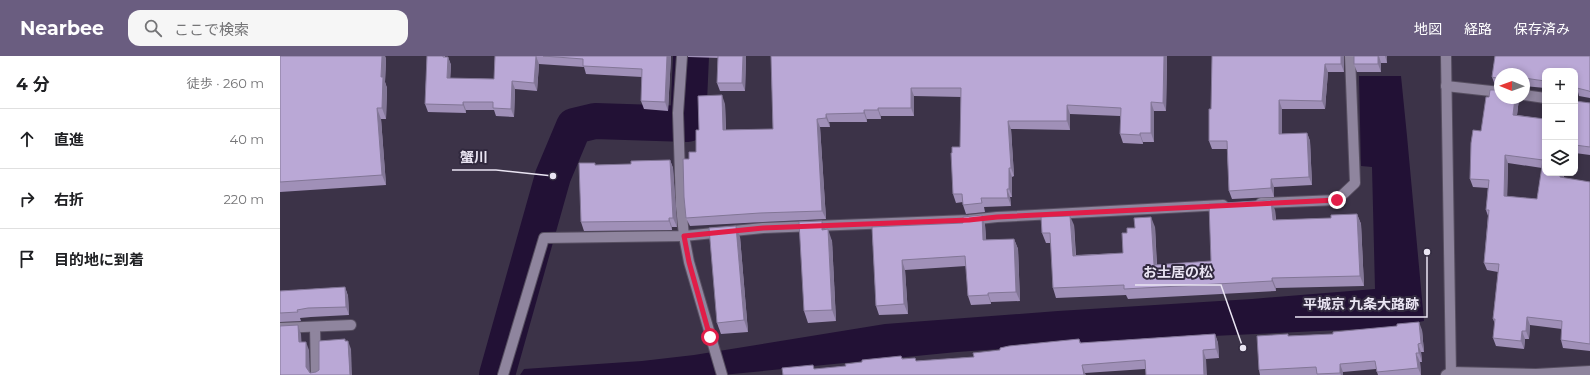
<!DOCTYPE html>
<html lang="ja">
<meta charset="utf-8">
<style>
:root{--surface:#fff;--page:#f6f6f6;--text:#202124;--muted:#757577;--line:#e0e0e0;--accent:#6a5d80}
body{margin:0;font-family:Montserrat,"Noto Sans JP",sans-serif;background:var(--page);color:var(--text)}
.controls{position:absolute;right:12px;top:12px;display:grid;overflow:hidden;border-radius:8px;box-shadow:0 2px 6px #0003}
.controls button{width:36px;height:36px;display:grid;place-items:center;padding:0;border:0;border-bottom:1px solid var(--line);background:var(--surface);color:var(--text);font:20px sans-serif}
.compass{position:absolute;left:1214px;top:12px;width:36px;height:36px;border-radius:50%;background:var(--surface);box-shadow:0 2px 6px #0003;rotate:271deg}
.stop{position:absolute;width:12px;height:12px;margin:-9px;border:3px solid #e11d48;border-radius:50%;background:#fff}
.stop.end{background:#e11d48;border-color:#fff;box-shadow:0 1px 4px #0008}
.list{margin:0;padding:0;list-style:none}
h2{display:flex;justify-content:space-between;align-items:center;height:52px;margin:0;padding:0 16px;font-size:17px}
h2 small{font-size:13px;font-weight:400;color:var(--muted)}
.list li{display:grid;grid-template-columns:26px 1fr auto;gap:12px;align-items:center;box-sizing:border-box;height:60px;padding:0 16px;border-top:1px solid var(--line)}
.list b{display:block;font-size:15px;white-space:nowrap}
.list em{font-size:13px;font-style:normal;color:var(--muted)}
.icon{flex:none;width:22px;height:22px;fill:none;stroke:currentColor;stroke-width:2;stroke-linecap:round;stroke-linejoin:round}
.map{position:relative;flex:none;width:1310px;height:319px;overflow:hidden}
header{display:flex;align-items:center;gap:24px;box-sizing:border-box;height:56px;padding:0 20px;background:var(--accent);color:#fff}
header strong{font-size:19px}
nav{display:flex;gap:22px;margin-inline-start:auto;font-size:14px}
.search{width:280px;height:36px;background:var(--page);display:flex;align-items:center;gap:10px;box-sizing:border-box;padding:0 14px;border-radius:12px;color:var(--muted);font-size:15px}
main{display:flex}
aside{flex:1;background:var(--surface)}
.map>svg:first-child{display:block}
.water{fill:#221135}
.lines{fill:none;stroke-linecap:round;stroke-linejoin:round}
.river{stroke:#221135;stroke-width:36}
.street-casing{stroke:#574f61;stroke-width:12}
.secondary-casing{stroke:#574f61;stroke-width:12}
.street{stroke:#8f859e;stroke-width:10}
.secondary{stroke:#8f859e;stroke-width:10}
.wall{fill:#a090b8;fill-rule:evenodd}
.shaded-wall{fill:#827696}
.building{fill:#baa8d6;stroke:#827696;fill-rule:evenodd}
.route{stroke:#e11d48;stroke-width:5}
.leader{fill:none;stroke:#eae5f3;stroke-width:1.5}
.callout-dot{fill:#eae5f3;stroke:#31293e;stroke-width:1.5}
.callout-label{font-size:14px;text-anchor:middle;font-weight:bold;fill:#eae5f3;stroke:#31293e;stroke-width:4;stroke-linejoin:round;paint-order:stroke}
</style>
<header>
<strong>Nearbee</strong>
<div class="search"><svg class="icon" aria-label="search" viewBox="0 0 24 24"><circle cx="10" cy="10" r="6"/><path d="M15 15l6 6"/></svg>ここで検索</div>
<nav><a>地図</a><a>経路</a><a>保存済み</a></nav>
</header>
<main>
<aside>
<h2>4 分<small>徒歩 · 260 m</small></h2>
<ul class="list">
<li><svg class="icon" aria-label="ahead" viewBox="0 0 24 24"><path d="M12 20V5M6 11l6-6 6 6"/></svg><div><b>直進</b></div><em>40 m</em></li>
<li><svg class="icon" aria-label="right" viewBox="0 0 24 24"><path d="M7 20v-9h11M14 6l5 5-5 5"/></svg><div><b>右折</b></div><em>220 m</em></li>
<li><svg class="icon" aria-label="arrive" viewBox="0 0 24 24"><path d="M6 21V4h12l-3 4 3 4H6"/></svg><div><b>目的地に到着</b></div></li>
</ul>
</aside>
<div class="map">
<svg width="1310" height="319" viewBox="0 0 1310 319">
<rect width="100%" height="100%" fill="#3c3348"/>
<!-- water -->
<path class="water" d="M1079,20H1121L1127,80L1144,265L1104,272L846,284L677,296L442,319H240L244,313L362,305L414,299L605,268L778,255L972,243L1095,233L1092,111L1081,110Z"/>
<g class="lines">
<!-- river -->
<path class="river" d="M217,319L273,120L294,70L315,65L408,68L411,0"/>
<!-- street casing -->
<g class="street-casing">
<g id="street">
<path d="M402,0L398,57L401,150L404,180L409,206L442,319"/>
<path d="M1166,30L1220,36"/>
<path d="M1244,39L1265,42"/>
<path d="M981,147L1057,144L1075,127L1070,0"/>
<path d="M35,271L36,319"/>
<path d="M0,272L71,269"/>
<path d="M223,319L264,182L404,180L483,172L689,164L717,161L943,149"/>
<path d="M1166,319L1171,316L1256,318L1310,315"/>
</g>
</g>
<!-- secondary casing -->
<g class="secondary-casing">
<path id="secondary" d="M1166,0L1171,319"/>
</g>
<!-- street -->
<use href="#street" class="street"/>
<!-- secondary -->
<use href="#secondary" class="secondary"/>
</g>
<!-- wall -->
<g class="wall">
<path d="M0,0H105L106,3L105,26L107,32L106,63H101L106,129L0,136Z"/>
<path d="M147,0H165V1H168L171,9L170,22L214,23L215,0H391L388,55L364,53L361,45L362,21L306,18L304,11L259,8L257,35L235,33L234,61L216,60L214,54H186V57L148,56L145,48Z"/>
<path d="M408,0H466L465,35H440L437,27L438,2L408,1Z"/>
<path d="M491,0H887L886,55H874V86H863V88L843,87L840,78V60L790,58V74L731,73L734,120L732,121V141H730L731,150L704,151L705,156L686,158L683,149V146L676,147L673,138L672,97L680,91L681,41L634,40V60H601V63H587V66H549L550,71H540L546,163L483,166L410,170L406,162L409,103L416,96L419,74L445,48L446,74L493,73Z"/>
<path d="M1064,0V16H1048L1045,53H1002V78L1027,77L1030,85L1032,129L994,131V141L952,143L949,135L947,93H932L929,85L931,53Z"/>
<path d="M1074,0H1107V7H1101V16H1077L1074,8Z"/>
<path d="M1215,0H1310V42L1299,40L1298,36H1295V15H1265V32L1244,30V18H1220V30L1215,29L1212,21Z"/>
<path d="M1220,42H1239L1237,59L1265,63V117H1284V122L1310,126V295L1283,292L1281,284L1282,273L1250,269L1249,283H1245L1244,293L1216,290L1213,282L1215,268L1213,263L1218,216L1207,214L1204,207L1208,160L1206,154L1208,132L1193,131L1190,123L1201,75ZM1228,107L1262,112L1257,143L1227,140Z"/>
<path d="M1295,45L1310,47V99L1295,97Z"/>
<path d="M390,104L393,112L397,171H392V174L304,175L301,166L316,109L351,108Z"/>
<path d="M995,154L996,164L1051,162L1077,158L1081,168L1084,230L996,232V235L848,243L846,239L776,242L773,232L771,187H766L762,177L794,169L796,199L843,197L847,177L875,171L877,209L931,205Z"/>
<path d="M702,159L705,169L706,184L734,183L738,193L740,245L711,246V248L691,249L688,240L686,210L625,214L628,258L599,259L596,250L592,171L683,167Z"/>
<path d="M545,174L552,185L556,265L528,267L524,255Z"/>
<path d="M460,181L468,276L441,278L437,267Z"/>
<path d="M65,231L68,240L69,259L31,261L20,262L21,265L0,266V235Z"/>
<path d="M1117,270L1142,274L1144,296H1141L1142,306H1140L1141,319H1098L1096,313L1063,316V319H980L979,314L1009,280L1053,278Z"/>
<path d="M935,278L938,287L939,302L926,303L865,313L805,317L535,313L566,310L621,300L623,303L635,302L636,305L694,301L720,294L799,283L801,287Z"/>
</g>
<!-- shaded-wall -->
<g class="shaded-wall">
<path d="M102,0H105L106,3L105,26L107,32L106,63L102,52L101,21Z"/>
<path d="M256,0L259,8L257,35L254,27Z"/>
<path d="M387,0H391L388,55L385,46Z"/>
<path d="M463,0H466L465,35L462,27Z"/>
<path d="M884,0H887L886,55L883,47Z"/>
<path d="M1061,0H1064V16L1061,8Z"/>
<path d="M1098,0H1099L1101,7V16L1098,8Z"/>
<path d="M1105,0H1107V7Z"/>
<path d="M168,1L171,9L170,30L167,22Z"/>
<path d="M1045,8L1048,16L1045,53L1042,45Z"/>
<path d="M232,25L235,33L234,61L231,53Z"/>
<path d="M631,32L634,40V60L631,52Z"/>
<path d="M442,39L445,48L446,82L443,74Z"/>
<path d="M1235,42H1239V43L1236,67L1233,59Z"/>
<path d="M999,44L1002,53V86L999,78Z"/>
<path d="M183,46L186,54V57L183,49Z"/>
<path d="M871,46L874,55V86L871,77Z"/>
<path d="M787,49L790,58V74L787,65Z"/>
<path d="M97,52L101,63L106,129L102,119Z"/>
<path d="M598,52L601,60V63L598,54Z"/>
<path d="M584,54L587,63V66L584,57Z"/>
<path d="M546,58L549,66L550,71L546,62Z"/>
<path d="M537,63L540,71L546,163L542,155Z"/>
<path d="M728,65L731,73L734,120L731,112Z"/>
<path d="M860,77L863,86V88L860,79Z"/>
<path d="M1027,77L1030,85L1032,129L1029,121Z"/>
<path d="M1225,99L1228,107L1227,148L1224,140Z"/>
<path d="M390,104L393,112L397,171L393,162Z"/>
<path d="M729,112L732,121V141L729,133Z"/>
<path d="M1280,117H1284L1283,129L1280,121Z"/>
<path d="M991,123L994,131V141L991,132Z"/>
<path d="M727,133L730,141L731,150L728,142Z"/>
<path d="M991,144L995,154L996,174L993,164Z"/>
<path d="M1077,158L1081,168L1084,230L1080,220Z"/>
<path d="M702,159L705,169L707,194L703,184Z"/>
<path d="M790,160L794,169L796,209L793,200Z"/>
<path d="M871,161L875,171L877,219L874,209Z"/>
<path d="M389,162L392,171V174L389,165Z"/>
<path d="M542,165L546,176L542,174Z"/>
<path d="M456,170L460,181L468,276L464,264Z"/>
<path d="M548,173L552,185L556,265L552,254Z"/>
<path d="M734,183L738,193L740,245L736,236Z"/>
<path d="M622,204L625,214L628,258L624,248Z"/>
<path d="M992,222L996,232V235L992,225Z"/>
<path d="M65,231L68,240L69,259L66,251Z"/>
<path d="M708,237L711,246V248L708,239Z"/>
<path d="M1247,261L1250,269L1249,283L1246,275Z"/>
<path d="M1139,266L1142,274L1144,296L1141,287Z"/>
<path d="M18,269L21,278L22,294L19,286Z"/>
<path d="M1242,275L1245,283L1244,293L1241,285Z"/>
<path d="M935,278L938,287L939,302L936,293Z"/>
<path d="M68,285L71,293L72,319H70Z"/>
<path d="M26,286L29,294L30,319L26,311Z"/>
<path d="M1138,288L1141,296L1142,306L1139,297Z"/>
<path d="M923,294L926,303L927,319H924Z"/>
<path d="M1136,297L1140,306L1141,319L1138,312Z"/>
<path d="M1060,308L1063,316V319H1061L1060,317Z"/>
<path d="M802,309L805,317L806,319H804Z"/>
</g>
<!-- building -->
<g class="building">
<path d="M0,0H102L101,21H103L102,52H97L102,119L0,126Z"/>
<path d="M147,0H163V1H168L167,22L214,23L215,0H256L254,27L232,25L231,53L213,52V46H183V49L145,48Z"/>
<path d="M263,0H387L385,46L361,45L362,13L303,10V3Z"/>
<path d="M438,0H463L462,27H437Z"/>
<path d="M491,0H884L883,47L871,46V77H860V79L840,78L841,52L787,49V65H728L731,112H729V133H727L728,142H701L702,147L683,149L682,138H673L671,97H672V91H680L681,32H631V52H598V54H584V57L546,58V62L537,63L542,155L480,157L406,162L404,141L403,103H409V96H416V74H419L418,40L442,39L443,74L493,73Z"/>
<path d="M932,0H1061V8H1045L1042,45L999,44V78L1027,77L1029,121L991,123V132L949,135L947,85H929V53H931Z"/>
<rect x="1074" y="0" width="24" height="8"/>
<path d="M1215,0H1310V36L1309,35L1297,32V29H1295V15H1265V25L1244,22V18H1220V23L1212,21Z"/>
<path d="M1220,33V42H1235L1233,59L1265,63V117H1280V121L1310,126V288L1281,284L1282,265L1247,261L1246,275H1242L1241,285L1213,282L1215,263H1213L1219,208L1204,207L1209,154H1206L1209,124L1190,123L1191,87L1193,74L1201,75L1206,41H1209L1210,34H1219ZM1225,99L1263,104L1257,143L1224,140Z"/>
<path d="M1295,45L1310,47V91L1295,89Z"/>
<path d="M390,104L393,162H389V165L301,166L299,107H315V109L351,108V105Z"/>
<path d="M991,144L993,164L1051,162V159L1077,158L1080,220L992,222V225L844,233V229L773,232L770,177H762L761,161L790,160L793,200L843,197L842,177H847V172H855L854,162L871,161L874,209L931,205L929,148Z"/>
<path d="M702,159L703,184L734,183L736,236L708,237V239L688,240L685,200L622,204L624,248L596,250L592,171L683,167V161Z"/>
<path d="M542,165V174L548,173L552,254L524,255L519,166Z"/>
<path d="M456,170L464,264L437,267L429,172Z"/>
<path d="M65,231L66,251L28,252L17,254L18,256L0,257V235Z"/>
<path d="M1139,266L1141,287L1138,288L1139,297H1136L1138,312L1097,316L1095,305L1060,308V317L1037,318L1036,311L979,314L977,280L1008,278V280L1053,278V276L1117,270V268Z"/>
<path d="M18,269L19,286H26V311L30,317L36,316L39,314V285L65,283V285H68L70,319H0V270Z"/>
<path d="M935,278L936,293L923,294L924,319H866L865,304L802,309L804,319H503L502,312L533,309L534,313L566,310L565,308L582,306V304L621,300L622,303L635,302L636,305L694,301L693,297L720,294V292L729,290L799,283L800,287Z"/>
</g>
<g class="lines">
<!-- route -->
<path class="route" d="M430,281L409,206L404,180L483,172L689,164L717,161L1057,144"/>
</g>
<!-- callouts -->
<path class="leader" d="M273 120L216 114H172M963 292L941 229H855M1147 196L1147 261H1015"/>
<g class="callout-dot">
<circle cx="273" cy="120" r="4"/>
<circle cx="963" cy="292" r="4"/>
<circle cx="1147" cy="196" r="4"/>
</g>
<g class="callout-label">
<text x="194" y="106">蟹川</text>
<text x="898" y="221">お土居の松</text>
<text x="1081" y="253">平城京 九条大路跡</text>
</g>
</svg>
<div class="controls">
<button>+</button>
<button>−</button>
<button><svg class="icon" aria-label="layers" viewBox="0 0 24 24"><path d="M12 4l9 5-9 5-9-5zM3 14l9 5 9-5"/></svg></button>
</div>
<svg class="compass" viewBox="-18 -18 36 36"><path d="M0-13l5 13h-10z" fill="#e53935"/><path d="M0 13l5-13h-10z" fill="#757577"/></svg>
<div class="stop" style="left:430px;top:281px"></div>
<div class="stop end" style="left:1057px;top:144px"></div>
</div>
</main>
